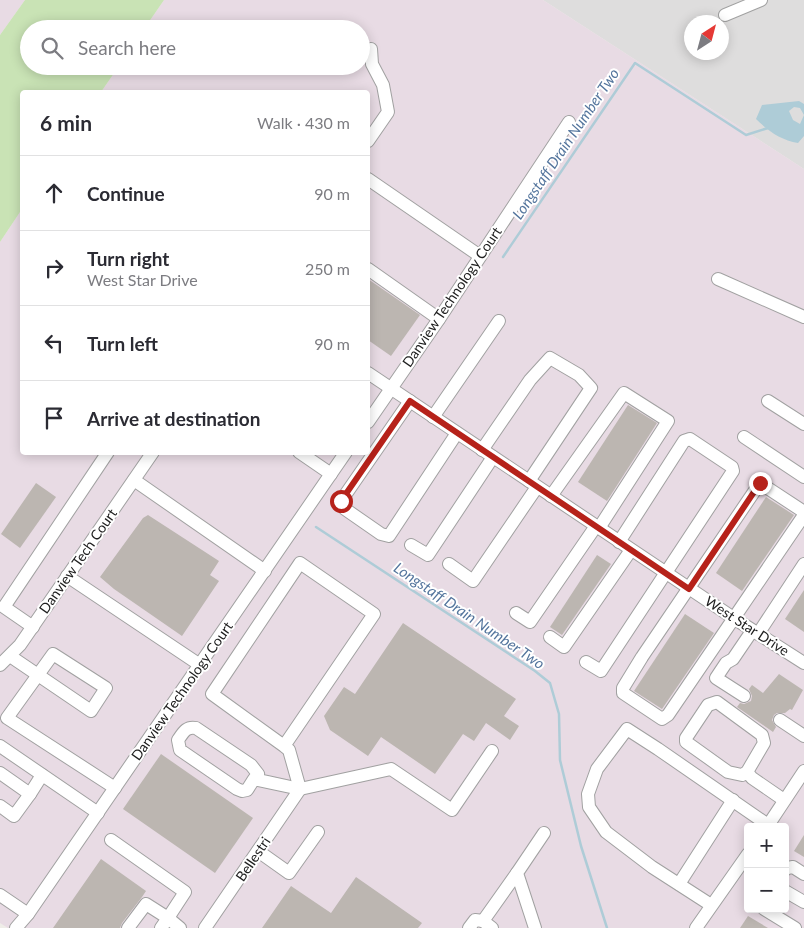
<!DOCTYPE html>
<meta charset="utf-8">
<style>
:root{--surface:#fff;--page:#f2f2f3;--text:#2b2b33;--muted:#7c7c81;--line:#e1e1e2}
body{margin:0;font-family:Lato,sans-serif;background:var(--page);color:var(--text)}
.controls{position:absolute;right:15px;bottom:15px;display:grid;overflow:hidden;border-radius:5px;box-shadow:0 2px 12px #0003}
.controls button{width:45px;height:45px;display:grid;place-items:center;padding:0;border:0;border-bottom:1px solid var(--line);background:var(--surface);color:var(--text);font:25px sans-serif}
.compass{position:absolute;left:684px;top:15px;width:45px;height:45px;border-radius:50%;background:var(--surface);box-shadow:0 2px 12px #0003;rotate:36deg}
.stop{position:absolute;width:15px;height:15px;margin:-11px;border:4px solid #b6221a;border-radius:50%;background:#fff}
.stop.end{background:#b6221a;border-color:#fff;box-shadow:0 1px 5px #0008}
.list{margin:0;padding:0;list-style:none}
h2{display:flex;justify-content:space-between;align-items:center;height:65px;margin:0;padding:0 20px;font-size:21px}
h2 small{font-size:16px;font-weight:400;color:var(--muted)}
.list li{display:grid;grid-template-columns:32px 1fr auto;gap:15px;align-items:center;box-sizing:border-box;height:75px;padding:0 20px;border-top:1px solid var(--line)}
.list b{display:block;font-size:19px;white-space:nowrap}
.list p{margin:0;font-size:16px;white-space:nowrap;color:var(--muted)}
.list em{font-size:16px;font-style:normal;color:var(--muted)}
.icon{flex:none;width:28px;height:28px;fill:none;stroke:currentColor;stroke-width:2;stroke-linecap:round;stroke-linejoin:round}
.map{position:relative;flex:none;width:804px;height:928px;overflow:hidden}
.search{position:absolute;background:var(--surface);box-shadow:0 2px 12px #0003;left:20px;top:20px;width:350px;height:55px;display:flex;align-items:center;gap:12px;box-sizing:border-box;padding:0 18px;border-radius:28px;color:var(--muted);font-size:19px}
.panel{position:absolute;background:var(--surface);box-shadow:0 2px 12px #0003;left:20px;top:90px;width:350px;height:365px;border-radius:5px}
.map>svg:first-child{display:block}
.residential{fill:#dedddd;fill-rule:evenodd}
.industrial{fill:#e8dbe4;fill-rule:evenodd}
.grass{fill:#c9e3b5}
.water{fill:#aeccd7}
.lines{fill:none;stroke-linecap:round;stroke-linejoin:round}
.stream{stroke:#aeccd7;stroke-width:2.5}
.building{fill:#bcb6b1}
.minor-casing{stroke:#a1a1a1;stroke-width:14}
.minor{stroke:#fff;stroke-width:12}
.route{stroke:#b6221a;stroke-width:6}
.labels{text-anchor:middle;stroke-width:4;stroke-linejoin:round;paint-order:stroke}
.street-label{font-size:14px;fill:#202020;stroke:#fff}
.water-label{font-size:15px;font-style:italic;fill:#54759d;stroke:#fff}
</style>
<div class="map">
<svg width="804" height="928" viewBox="0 0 804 928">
<rect width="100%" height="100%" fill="#efede8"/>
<!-- residential -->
<path class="residential" d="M543,0H804V169ZM692,22H722V52H692Z"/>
<!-- industrial -->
<g class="industrial">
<path d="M0,0H25L0,35Z"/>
<path d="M164,0H543L804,169V928H8L0,923V242L22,209V452H368V92H101L119,66H361V29H144ZM748,827H785V909H748Z"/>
</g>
<!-- grass -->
<path class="grass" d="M25,0H164L144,29H29V66H119L101,92H22V209L0,242V35Z"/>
<!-- water -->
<path class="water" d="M799,101L804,104V115L800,108L794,107L789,111L793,120L800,124L804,115V136L798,143C781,140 768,131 756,119L762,105Z"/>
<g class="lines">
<!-- stream -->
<g class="stream">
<path d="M503,257L635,63L746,135L768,128"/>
<path d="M316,527L535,671L550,683L559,714L560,760L581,846L607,928"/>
</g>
</g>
<!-- building -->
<g class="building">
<path d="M368,279L420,315L391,356L368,340Z"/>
<path d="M628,405L657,423L607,501L578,482Z"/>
<path d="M36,483L56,497L20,548L1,534Z"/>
<path d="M766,497L794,515L742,591L716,573Z"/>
<path d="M148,515L219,561L210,575L219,581L182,636L114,589L100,577L143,518Z"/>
<path d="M597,555L611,564L562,635L550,627Z"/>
<path d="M804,590V632L785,619Z"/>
<path d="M685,614L714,633L662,709L634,691Z"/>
<path d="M403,623L516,699L504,716L519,726L510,740L486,723L474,741L463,734L435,774L381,737L368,756L330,730L324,716L344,687L355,694Z"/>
<path d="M779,674L803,690L792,710L790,709L785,713H777L774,715L772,720L776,727L773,732L737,707L740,703L744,704L751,701L752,696L749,689L752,685L763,693Z"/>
<path d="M161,754L253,818L215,873L123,809Z"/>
<path d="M804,835V857L794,851Z"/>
<path d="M101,859L146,891L142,897L122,923L120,928H53Z"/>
<path d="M356,877L422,923L418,928H262L291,886L331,913Z"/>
<path d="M748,916L768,928H740Z"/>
</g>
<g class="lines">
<!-- minor casing -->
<g class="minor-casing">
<g id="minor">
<path d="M725,15L761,0"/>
<path d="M368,141L388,112L383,85L372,64L371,49"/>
<path d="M368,179L480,256"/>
<path d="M368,269L439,319"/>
<path d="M718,279L804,317"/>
<path d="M368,373L735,619L804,663"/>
<path d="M410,401L341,501L345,509L381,534L389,536L457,433"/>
<path d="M768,401L804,424"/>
<path d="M433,417L499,321"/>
<path d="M368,422L439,319L569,122"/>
<path d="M744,437L804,477"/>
<path d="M482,450L530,380L550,358L579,375L591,388L529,481"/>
<path d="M299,452L331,474"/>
<path d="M134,480L265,571"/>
<path d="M551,496L624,393L668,421L599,528"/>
<path d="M804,512L760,483L642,657L623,688V693L662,719L668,715L804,515"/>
<path d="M411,545L428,555L493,457"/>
<path d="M449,564L473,581L537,487"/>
<path d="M67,576L200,665"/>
<path d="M516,613L530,622L596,526"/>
<path d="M33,627L4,607L108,452"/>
<path d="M758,634L804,564"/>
<path d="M550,637L564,647L631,550"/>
<path d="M10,656L91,711L106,688L53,654L7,718L115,788"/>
<path d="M586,662L601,671L733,471L732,467L690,439L684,441L619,542"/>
<path d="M0,665L20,645L153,452"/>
<path d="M744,696L716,678L726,663L733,659L752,631"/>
<path d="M780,720L804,736"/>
<path d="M0,746L98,813"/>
<path d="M284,746L374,614L300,563L212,694L284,746L289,750L300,789"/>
<path d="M747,772L742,775L728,772L686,742V738L708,705L717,702L762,735L764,743L747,772L752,778L784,800"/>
<path d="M0,773L30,794L42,775"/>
<path d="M254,779L247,790L242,791L237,789L180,750L178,740C183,733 186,726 196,728L251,765L258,774L254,779L300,789L391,769L452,810L492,751"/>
<path d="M0,806L14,816L30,794"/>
<path d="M767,827L804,771"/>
<path d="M111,840L185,892L168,918L180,928"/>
<path d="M258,851L289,873L318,832"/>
<path d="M785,870L787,868L793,867L804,874"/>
<path d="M679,884L733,800"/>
<path d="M785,891L804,902"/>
<path d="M0,895L28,914"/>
<path d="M711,905L652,867L606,832L589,807L588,794L597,769L627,729L658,749L768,825"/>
<path d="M764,909L795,928"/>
<path d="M16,928L28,914L346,452"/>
<path d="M128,928L146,904L168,918L161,928"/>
<path d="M205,928L300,789"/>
<path d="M469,928L475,920L483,921"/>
<path d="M492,928L483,921L517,873"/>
<path d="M535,928L517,873L544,833"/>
<path d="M696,928L748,854"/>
</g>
</g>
<!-- minor -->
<use href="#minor" class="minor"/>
</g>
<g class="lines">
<!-- route -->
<path class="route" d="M341,501L410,401L689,589L760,483"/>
</g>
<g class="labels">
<!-- street labels -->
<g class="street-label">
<text transform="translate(452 297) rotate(-56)" y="5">Danview Technology Court</text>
<text transform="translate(78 561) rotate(-55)" y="5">Danview Tech Court</text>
<text transform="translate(747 626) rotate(33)" y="5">West Star Drive</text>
<text transform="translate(182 691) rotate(-55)" y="5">Danview Technology Court</text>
<text transform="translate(253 859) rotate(-56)" y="5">Bellestri</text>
</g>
<!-- water labels -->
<g class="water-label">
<text transform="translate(566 144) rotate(-56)" y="5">Longstaff Drain Number Two</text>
<text transform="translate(469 616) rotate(34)" y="5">Longstaff Drain Number Two</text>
</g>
</g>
</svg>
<div class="controls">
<button>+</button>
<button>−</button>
</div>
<svg class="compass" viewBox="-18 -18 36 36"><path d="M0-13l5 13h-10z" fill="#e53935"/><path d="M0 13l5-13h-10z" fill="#7c7c81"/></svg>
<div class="stop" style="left:341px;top:501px"></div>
<div class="stop end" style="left:760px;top:483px"></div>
<div class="search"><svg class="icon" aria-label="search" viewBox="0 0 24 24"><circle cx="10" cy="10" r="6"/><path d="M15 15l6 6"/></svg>Search here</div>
<section class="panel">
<h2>6 min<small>Walk · 430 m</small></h2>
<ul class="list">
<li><svg class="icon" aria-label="ahead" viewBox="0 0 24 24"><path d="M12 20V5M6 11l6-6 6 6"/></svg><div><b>Continue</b></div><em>90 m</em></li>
<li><svg class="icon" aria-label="right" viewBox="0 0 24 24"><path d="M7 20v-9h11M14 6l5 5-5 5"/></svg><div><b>Turn right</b><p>West Star Drive</p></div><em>250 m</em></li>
<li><svg class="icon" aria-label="left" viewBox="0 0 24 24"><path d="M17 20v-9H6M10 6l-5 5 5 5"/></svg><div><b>Turn left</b></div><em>90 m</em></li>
<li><svg class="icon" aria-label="arrive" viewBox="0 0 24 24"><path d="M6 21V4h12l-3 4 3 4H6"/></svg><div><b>Arrive at destination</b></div></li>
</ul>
</section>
</div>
